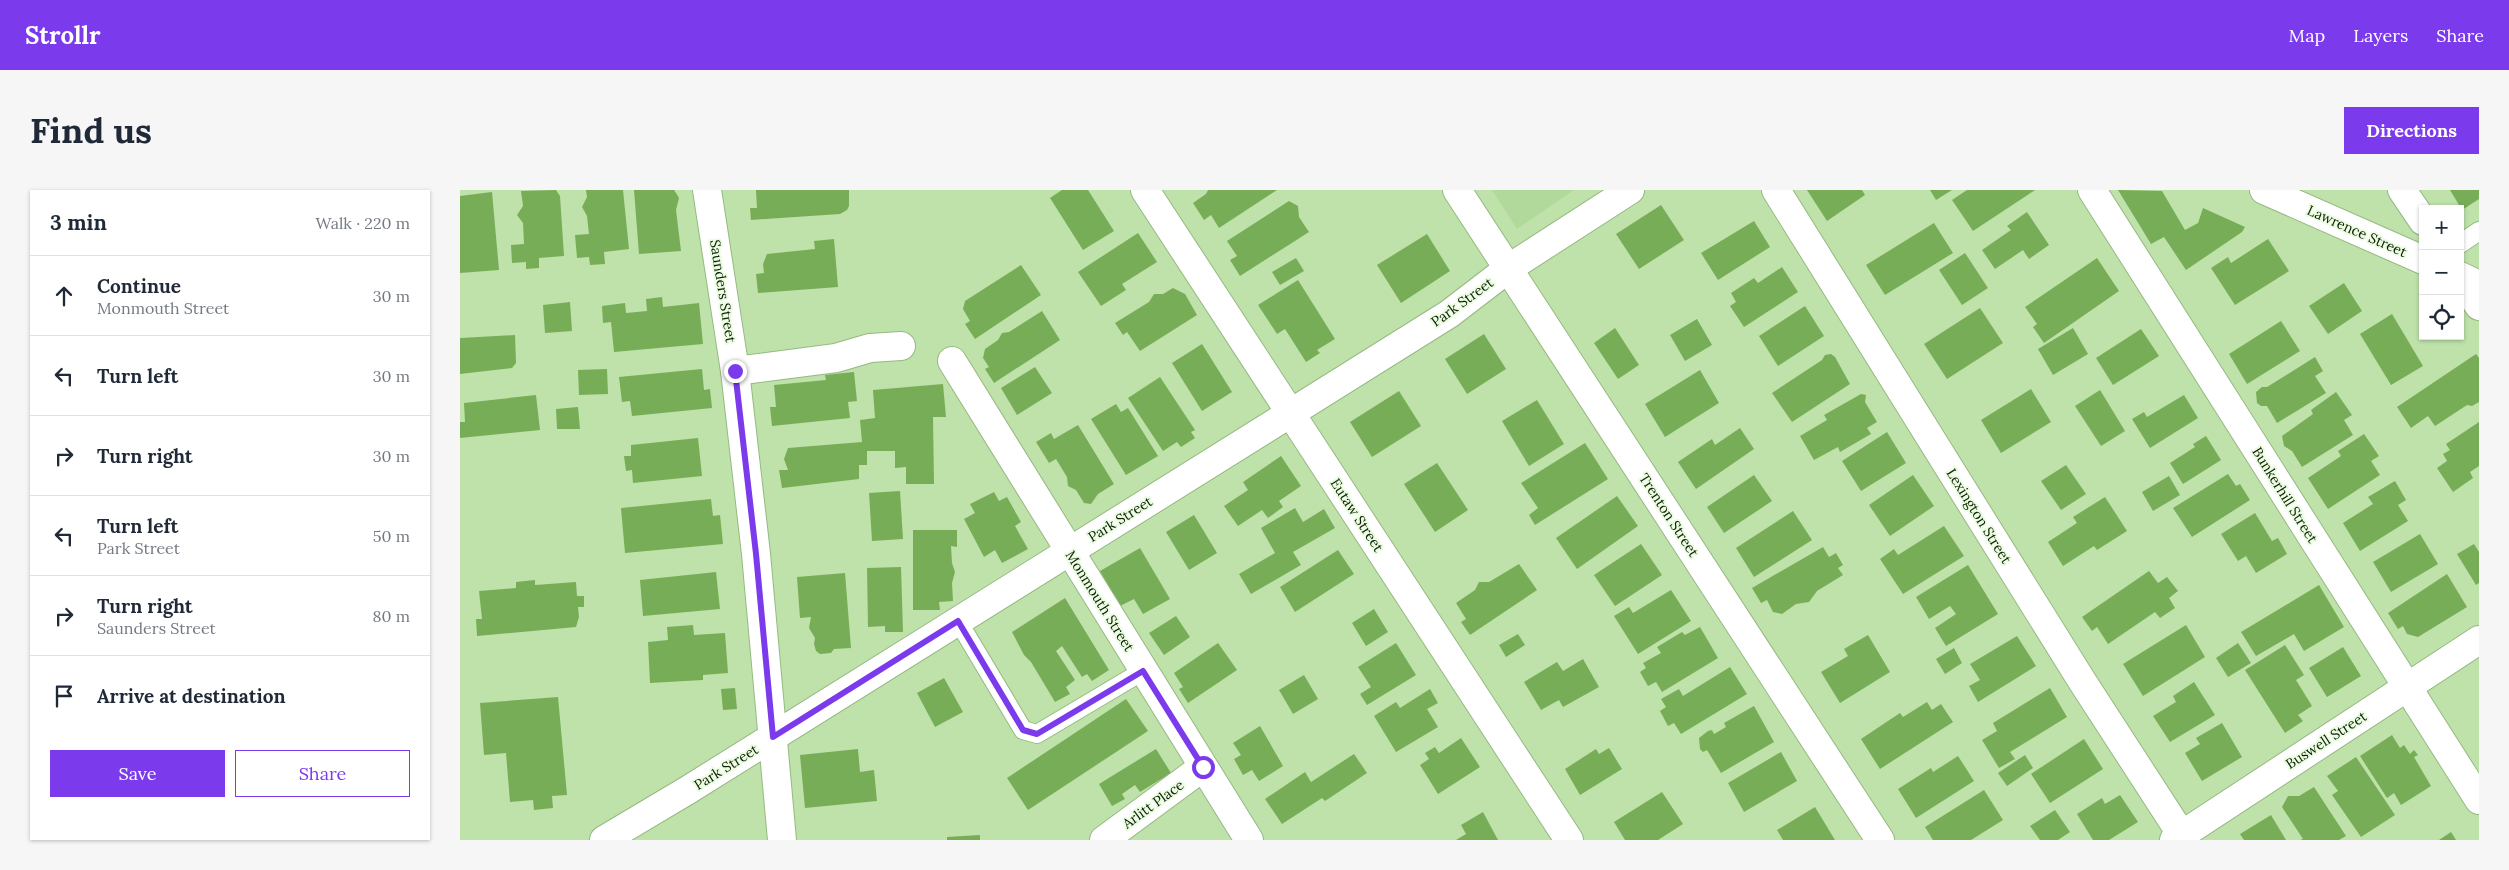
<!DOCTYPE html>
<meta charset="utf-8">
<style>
:root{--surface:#fff;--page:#f6f6f7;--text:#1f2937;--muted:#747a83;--line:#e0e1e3;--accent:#7c3aed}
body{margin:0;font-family:Lora,serif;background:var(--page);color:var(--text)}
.controls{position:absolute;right:15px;top:15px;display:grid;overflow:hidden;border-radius:0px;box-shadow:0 1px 4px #0004}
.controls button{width:45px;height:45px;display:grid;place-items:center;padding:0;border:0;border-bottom:1px solid var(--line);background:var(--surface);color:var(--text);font:25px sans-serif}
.stop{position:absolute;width:15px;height:15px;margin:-11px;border:4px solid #7c3aed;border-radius:50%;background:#fff}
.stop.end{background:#7c3aed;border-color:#fff;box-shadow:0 1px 5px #0008}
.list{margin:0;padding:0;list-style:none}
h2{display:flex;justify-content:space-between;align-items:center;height:65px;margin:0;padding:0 20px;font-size:21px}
h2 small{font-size:16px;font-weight:400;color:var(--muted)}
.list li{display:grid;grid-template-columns:32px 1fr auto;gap:15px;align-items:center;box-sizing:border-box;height:80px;padding:0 20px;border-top:1px solid var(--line)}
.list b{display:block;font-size:19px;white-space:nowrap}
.list p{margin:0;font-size:16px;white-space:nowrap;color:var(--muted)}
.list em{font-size:16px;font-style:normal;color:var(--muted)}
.actions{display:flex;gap:10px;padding:15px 20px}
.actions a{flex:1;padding:11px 0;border:1px solid var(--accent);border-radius:0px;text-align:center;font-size:18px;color:var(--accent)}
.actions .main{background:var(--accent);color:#fff}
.icon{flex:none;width:28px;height:28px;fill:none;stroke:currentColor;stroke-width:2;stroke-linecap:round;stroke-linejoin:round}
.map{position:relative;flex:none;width:2019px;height:650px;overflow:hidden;border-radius:0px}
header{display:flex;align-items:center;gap:30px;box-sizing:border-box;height:70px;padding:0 25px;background:var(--accent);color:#fff}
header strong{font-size:24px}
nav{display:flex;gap:28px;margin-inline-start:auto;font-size:18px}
.intro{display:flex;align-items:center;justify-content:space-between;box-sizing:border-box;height:120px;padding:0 30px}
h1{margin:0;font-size:35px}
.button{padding:12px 22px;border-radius:0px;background:var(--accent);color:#fff;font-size:18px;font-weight:700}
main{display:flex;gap:30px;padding:0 30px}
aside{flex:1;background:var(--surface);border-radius:0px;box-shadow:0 1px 4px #0004}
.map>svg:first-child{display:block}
.built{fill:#b1d99b}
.building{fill:#78ad57}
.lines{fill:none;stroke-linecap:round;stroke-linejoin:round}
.lane-casing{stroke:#96b982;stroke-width:20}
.street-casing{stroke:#96b982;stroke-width:30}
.secondary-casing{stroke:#96b982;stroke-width:30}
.lane{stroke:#fff;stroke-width:18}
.street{stroke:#fff;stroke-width:28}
.secondary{stroke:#fff;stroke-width:28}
.route{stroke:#7c3aed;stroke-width:6}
.labels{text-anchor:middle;stroke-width:4;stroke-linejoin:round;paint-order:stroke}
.street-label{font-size:14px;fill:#0f1c07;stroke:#eafde1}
</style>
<header>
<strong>Strollr</strong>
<nav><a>Map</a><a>Layers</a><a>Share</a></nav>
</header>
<div class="intro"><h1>Find us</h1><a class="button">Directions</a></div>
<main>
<aside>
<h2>3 min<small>Walk · 220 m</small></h2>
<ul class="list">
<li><svg class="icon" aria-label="ahead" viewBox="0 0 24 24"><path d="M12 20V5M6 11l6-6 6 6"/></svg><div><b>Continue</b><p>Monmouth Street</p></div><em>30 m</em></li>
<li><svg class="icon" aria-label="left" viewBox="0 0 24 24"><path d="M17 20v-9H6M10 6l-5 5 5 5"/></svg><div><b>Turn left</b></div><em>30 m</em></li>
<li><svg class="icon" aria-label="right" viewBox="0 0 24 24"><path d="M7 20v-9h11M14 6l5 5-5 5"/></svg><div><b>Turn right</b></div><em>30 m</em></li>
<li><svg class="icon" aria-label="left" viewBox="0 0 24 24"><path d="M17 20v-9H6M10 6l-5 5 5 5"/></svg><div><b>Turn left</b><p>Park Street</p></div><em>50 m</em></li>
<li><svg class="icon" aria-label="right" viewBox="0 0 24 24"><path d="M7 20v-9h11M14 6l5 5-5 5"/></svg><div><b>Turn right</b><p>Saunders Street</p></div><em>80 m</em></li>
<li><svg class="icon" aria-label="arrive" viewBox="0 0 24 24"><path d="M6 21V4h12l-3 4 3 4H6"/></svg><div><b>Arrive at destination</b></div></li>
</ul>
<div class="actions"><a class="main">Save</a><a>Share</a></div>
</aside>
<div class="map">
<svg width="2019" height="650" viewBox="0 0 2019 650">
<rect width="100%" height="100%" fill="#bee2aa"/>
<!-- built -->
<path class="built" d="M1032,0H1114L1057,39Z"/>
<!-- building -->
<g class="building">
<path d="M96,0L100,6L104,66L79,68V78L66,79V72L52,73L51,55L64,54L63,33L57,25L63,16L61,1Z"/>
<path d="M126,0H163L169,59L144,62L145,74L130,75L129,67L117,68L115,45L129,44L127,26L122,17L127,7Z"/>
<path d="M174,0H214L216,3L219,8L216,20L221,61L179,64Z"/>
<path d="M296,0H389V16L387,20L380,24L291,30L290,18H297Z"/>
<path d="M602,0H628L654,41L623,60L590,8Z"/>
<path d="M748,0H817L759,38L751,25L744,30L733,13L746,4Z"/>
<path d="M1347,0H1402L1405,5L1367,31Z"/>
<path d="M1470,0H1492L1476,10Z"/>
<path d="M1507,0H1575L1513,41L1492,10Z"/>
<path d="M1658,0L1702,1L1725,40L1738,33L1743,18L1785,37L1782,42L1726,80L1704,47L1691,54Z"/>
<path d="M1990,0H2019V9L2002,20Z"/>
<path d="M32,2L39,80L0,83V6Z"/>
<path d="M829,11L838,16L839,27L849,42L780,86L770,70L777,66L767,51Z"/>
<path d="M1201,15L1224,50L1179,79L1156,44Z"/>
<path d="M1567,22L1589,55L1569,69L1563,60L1535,79L1522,60L1551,40L1547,36Z"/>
<path d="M1294,31L1310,57L1258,90L1241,63Z"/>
<path d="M1474,33L1493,63L1425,105L1406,75Z"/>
<path d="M678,43L697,72L662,94L666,100L641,116L618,82Z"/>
<path d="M967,44L990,81L941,113L917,75Z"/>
<path d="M374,49L378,97L298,103L296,84L304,83L303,74L307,64L355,59L354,51Z"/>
<path d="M1808,49L1829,81L1775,115L1751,78L1768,67L1771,73Z"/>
<path d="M1505,63L1528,98L1502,115L1479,80Z"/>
<path d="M836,68L844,81L820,95L812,82Z"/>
<path d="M1637,68L1659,101L1584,153L1573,137L1577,134L1565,117Z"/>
<path d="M561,75L581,105L515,149L505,134L510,131L503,119L505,111Z"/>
<path d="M1322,77L1338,102L1284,137L1270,116L1276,112L1271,103L1294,88L1298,93Z"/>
<path d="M838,90L875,149L857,160L860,163L846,172L825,139L817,144L798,115Z"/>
<path d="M1884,93L1902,121L1868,144L1849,116Z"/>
<path d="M713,98L725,104L737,125L680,161L667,142L663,145L655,133L689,112L694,104H703Z"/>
<path d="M202,107L203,117L239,113L243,154L154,162L151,132L143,133L142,116L165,113L166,123L187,121L186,109Z"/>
<path d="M110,112L112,141L85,143L83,115Z"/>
<path d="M1345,116L1364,146L1318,176L1299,146Z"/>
<path d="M1520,118L1543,153L1487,189L1464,154Z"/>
<path d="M582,121L600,150L534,193L525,179L529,177L523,168L525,159L538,150L542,143L549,142Z"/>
<path d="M1932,124L1963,176L1931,195L1900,144Z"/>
<path d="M1237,129L1252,155L1225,171L1210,145Z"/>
<path d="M1821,131L1840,161L1787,194L1769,164Z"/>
<path d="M1155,138L1179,175L1158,189L1134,153Z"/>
<path d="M1613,138L1628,164L1593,185L1578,159Z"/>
<path d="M1681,139L1699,166L1653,195L1636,168Z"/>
<path d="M1024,144L1046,179L1007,204L985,169Z"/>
<path d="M55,145L56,173L52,178L0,184V148Z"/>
<path d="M742,154L772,202L742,221L712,173Z"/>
<path d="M1371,164L1375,167L1390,194L1332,232L1312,203L1362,170L1365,165Z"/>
<path d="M2016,164L2019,168V212L2012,216L2007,215L1975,236L1968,226L1951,238L1937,217Z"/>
<path d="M1855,167L1863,181L1855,186L1866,203L1817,233L1807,216H1801L1797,213L1796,202L1802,197H1807Z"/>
<path d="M575,177L592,203L557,225L541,198Z"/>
<path d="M147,179L148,204L119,205L118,180Z"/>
<path d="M242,179L244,200L250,199L252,218L172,226L170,211L162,212L159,187Z"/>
<path d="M1240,180L1259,213L1205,247L1185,214Z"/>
<path d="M394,182L397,211L388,212L390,228L312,236L310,217H316L314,195L366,190L365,185Z"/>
<path d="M700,187L735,240L731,242L735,248L721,257L717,252L703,261L668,208Z"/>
<path d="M483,194L486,227H473L474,294H446V277L435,278V261H407V275H399V289L322,298L319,280H328L324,269L328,258L402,252L400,230L415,228L413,200Z"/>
<path d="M1571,199L1591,232L1541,263L1521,230Z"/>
<path d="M1640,200L1665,241L1641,256L1615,216Z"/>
<path d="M939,201L961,236L912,267L890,232Z"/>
<path d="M1876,202L1892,225L1884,230L1893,245L1842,277L1832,261L1824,256L1822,246L1853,224L1851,220Z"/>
<path d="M1401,204L1406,205L1405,212L1417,232L1407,238L1411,244L1380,262L1378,257L1354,270L1340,246L1367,230L1364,225Z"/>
<path d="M76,205L80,240L0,248V232H5L4,213Z"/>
<path d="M1724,205L1738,228L1690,258L1672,229L1684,222L1687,227Z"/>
<path d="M1077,210L1104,254L1069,276L1042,231Z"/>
<path d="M656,214L661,222L668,218L698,266L666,285L631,229Z"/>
<path d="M118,217L120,239H97L96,219Z"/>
<path d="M2019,232V276L2010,282L2013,288L1993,302L1977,278L1987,271L1983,264L1990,260L1986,254Z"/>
<path d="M618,235L654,294L638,304L631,314L624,313L616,300L608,296L607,287L596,269L589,273L576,252L591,243L594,249Z"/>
<path d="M1280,238L1294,259L1236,299L1218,272L1252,249L1255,255Z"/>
<path d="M1427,242L1446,273L1401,301L1382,271Z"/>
<path d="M1904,244L1919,266L1911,271L1920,285L1868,319L1848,288L1881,266L1878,261Z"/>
<path d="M1746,246L1761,270L1723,294L1710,273L1735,257L1733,254Z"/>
<path d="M238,248L242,286L173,293L172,280L166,281L164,266H171V255Z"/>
<path d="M1125,253L1148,289L1075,335L1069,325L1078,318L1061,293Z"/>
<path d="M821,266L841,296L819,311L823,317L808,328L802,320L778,336L764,316L788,300L783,292Z"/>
<path d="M977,273L1008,320L975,342L944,294Z"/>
<path d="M1606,275L1626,304L1601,320L1581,291Z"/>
<path d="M1768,284L1776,296L1780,294L1790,310L1732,347L1713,318Z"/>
<path d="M1294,285L1312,311L1264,343L1247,317Z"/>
<path d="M1453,285L1474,316L1430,346L1409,315Z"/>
<path d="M1709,286L1720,305L1693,321L1682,302Z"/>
<path d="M1935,291L1946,310L1938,315L1948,331L1900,361L1883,333L1913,314L1908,307Z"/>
<path d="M440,301L443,349L412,351L409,303Z"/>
<path d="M534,302L539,311L547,307L561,332L555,336L568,359L542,373L535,360L524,367L504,329L515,323L510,314Z"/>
<path d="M1157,306L1178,336L1117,379L1096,348Z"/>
<path d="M1645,307L1667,341L1637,360L1634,356L1603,376L1588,352L1617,333L1613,327Z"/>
<path d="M251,309L253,326L260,325L263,354L165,363L161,318Z"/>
<path d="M835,318L843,332L864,319L875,338L833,362L841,375L791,404L779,384L815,363L801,338Z"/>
<path d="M1333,321L1352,350L1294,387L1276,358Z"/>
<path d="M1795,323L1812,351L1818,348L1827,364L1796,383L1786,366L1778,371L1761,344Z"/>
<path d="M734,325L757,363L729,380L706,342Z"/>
<path d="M1484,336L1504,366L1443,404L1420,369L1434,359L1438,365Z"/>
<path d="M453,340H497V357L491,356L492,373L495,382L492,393L493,411L479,412L480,420H453Z"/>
<path d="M1960,344L1978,374L1931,402L1913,372Z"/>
<path d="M1181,354L1202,385L1155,416L1134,385Z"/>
<path d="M2014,354L2019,362V393L2016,395L1997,364Z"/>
<path d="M1363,357L1369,367L1376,363L1383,375L1378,378L1383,385L1357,401L1349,412L1336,414L1322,424L1313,422L1307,410L1301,413L1292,398Z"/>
<path d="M680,358L710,409L683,424L674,409L660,416L640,381Z"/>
<path d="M878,360L894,384L835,422L820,397Z"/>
<path d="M1059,374L1077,400L1010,445L1001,432L1006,429L996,413L1015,400L1019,392H1029Z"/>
<path d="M1508,375L1538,424L1486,456L1475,438L1496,424L1490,416L1469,429L1456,407Z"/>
<path d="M441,377L443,442H425V436L408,437L407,378Z"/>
<path d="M1689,381L1698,393L1707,387L1718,401L1709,408L1715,418L1700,428L1695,422L1648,454L1637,437L1632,441L1622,427Z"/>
<path d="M256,382L260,419L183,426L180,390Z"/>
<path d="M385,383L391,458L374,459L371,463L360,464L356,461L354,454L355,448L349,438L351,427L340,428L337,387Z"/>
<path d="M1987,384L2007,417L1958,447L1947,444L1943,436L1938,439L1928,423Z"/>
<path d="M75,390V395L116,392L117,406H124V417H118L119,427L116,437L17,446L16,429H22L19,401L56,398V392Z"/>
<path d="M1859,395L1884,437L1844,461L1834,444L1796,466L1781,442Z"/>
<path d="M1211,400L1231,431L1178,464L1154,426L1169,417L1173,423Z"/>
<path d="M605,408L649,480L632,491L627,484L622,487L602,456L596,461L615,490L606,497L610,504L595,512L571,472L564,465L552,442Z"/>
<path d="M914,419L928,442L906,456L892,433Z"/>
<path d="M716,426L730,447L704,465L689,443Z"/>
<path d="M233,435L234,445L265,443L268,483L243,485V490L190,493L188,452L208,450L207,437Z"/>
<path d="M1726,435L1745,467L1683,506L1663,474Z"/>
<path d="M1240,437L1258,468L1202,502L1196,492L1188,496L1180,482L1186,478L1183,473L1201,463L1197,457L1222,442L1225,445Z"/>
<path d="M1058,444L1065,455L1046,467L1039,455Z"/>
<path d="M1408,445L1430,482L1380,513L1361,482L1388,466L1384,459Z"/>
<path d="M1557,446L1576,476L1518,512L1509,496L1520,490L1510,474Z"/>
<path d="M758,453L777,480L728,513L719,499L723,497L714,483Z"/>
<path d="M936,453L956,485L907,515L900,504L911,497L898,477Z"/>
<path d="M1778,453L1791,473L1768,487L1756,468Z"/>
<path d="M1825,455L1844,485L1836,490L1852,516L1838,525L1843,531L1825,543L1785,480Z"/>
<path d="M1883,457L1901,486L1867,507L1849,478Z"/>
<path d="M1494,458L1502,473L1485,484L1476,469Z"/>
<path d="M1123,469L1139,497L1103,517L1099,510L1081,520L1064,492L1097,472L1103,481Z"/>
<path d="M1270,477L1287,504L1221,544L1214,533L1208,536L1200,521L1206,517L1201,509L1219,499L1223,506Z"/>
<path d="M844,485L858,509L833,524L819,500Z"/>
<path d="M484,488L503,522L475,537L457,503Z"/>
<path d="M1734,492L1755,525L1710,552L1693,526L1716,512L1713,506Z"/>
<path d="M275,498L277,519L263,520L261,499Z"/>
<path d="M1590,498L1607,527L1550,562L1555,569L1539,578L1522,550L1537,541L1533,533Z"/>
<path d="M970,499L978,513L967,519L978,537L936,562L914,526L936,512L940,518Z"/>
<path d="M98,507L107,605L92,606L93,618L74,620L73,610L50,612L46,563L24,565L20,513Z"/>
<path d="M666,509L688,541L568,620L547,588Z"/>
<path d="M1467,512L1472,520L1481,514L1493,532L1420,579L1401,549L1440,523L1443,527Z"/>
<path d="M1294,516L1314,552L1261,583L1247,560L1243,562L1240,559L1239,548L1248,541L1252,540L1254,544L1266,537L1264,533Z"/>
<path d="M1762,533L1782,567L1742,591L1725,563L1740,554L1736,548Z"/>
<path d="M800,536L823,576L799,591L792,580L783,585L774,569L781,565L773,553Z"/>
<path d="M1932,545L1940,558L1944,555L1950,564L1954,560L1958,565L1954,567L1971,596L1941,615L1934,603L1927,608L1900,566Z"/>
<path d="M1001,548L1020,577L978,604L960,575L969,569L965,563L975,557L979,563Z"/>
<path d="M1624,549L1643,579L1590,613L1571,584Z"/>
<path d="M1149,558L1162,579L1120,605L1105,579L1136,559L1139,564Z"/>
<path d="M398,559L400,582L414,580L417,611L345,618L340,565Z"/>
<path d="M696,559L711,583L680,602L675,595L662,604L665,609L652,616L639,594Z"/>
<path d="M1321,562L1337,591L1284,622L1268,593Z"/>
<path d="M894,564L907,583L865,611L862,608L822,634L805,609L845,582L851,592Z"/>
<path d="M1565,565L1573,578L1547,596L1538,583Z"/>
<path d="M1498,566L1514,591L1456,628L1438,599L1471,578L1473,582Z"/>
<path d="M1896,567L1935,625L1901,647L1872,605L1878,601L1867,586Z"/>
<path d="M1854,597L1886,646L1879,650H1840L1843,649L1822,617L1828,606H1839Z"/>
<path d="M1524,600L1543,630L1511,650H1473L1465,637Z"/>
<path d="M1202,602L1223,634L1198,650H1165L1154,632Z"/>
<path d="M1660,605L1678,632L1649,650H1633L1617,624L1642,608L1645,614Z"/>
<path d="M1355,617L1375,650H1323L1317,640Z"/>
<path d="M1595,620L1610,642L1598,650H1580L1570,636Z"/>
<path d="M1023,622L1038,650H996L1006,644L1001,635Z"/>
<path d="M1811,625L1826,650H1784L1780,644Z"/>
<path d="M1991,642L1996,650H1979Z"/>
<path d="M520,645V650H487V647Z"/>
</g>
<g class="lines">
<!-- lane casing -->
<g class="lane-casing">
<g id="lane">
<path d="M2000,54L2019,41"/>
<path d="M498,431L563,540L577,544L683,481"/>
</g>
</g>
<!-- street casing -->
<g class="street-casing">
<g id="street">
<path d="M247,0L275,181L296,364L322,650"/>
<path d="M685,0L1109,650"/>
<path d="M997,0L1420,650"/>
<path d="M1316,0L1622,491L1725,650"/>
<path d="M1632,0L2019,610"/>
<path d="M1942,0L1963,31"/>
<path d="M2000,88L2019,116"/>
<path d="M492,171L789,650"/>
<path d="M275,181L376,168L410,158L441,156"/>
<path d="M644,650L743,577"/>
<path d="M1714,650L2019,450"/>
</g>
</g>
<!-- secondary casing -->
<g class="secondary-casing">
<g id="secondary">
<path d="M1804,0L1963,70"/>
<path d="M2000,86L2019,95"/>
<path d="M144,650L228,600L989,124L1049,78L1170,0"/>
</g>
</g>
<!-- lane -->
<use href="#lane" class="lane"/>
<!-- street -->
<use href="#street" class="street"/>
<!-- secondary -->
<use href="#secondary" class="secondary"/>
</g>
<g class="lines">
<!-- route -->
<path class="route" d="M275,181L296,364L313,547L498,431L563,540L577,544L683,481L743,577"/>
</g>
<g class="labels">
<!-- street labels -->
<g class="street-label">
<text transform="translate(1897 41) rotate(24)" y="5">Lawrence Street</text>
<text transform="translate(263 101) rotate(81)" y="5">Saunders Street</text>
<text transform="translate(1002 112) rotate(-36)" y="5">Park Street</text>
<text transform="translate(1825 305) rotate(58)" y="5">Bunkerhill Street</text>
<text transform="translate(897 325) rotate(57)" y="5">Eutaw Street</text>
<text transform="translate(1209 325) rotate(57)" y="5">Trenton Street</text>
<text transform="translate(1519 326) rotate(58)" y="5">Lexington Street</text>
<text transform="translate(660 329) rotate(-32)" y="5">Park Street</text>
<text transform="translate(640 411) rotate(58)" y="5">Monmouth Street</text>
<text transform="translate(1866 550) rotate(-33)" y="5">Buswell Street</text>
<text transform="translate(266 577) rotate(-32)" y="5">Park Street</text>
<text transform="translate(693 614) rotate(-36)" y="5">Arlitt Place</text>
</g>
</g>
</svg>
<div class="controls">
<button>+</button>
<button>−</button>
<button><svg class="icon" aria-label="locate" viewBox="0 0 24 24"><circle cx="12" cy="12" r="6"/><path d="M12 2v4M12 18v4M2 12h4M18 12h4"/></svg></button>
</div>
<div class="stop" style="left:743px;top:577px"></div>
<div class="stop end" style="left:275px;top:181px"></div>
</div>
</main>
